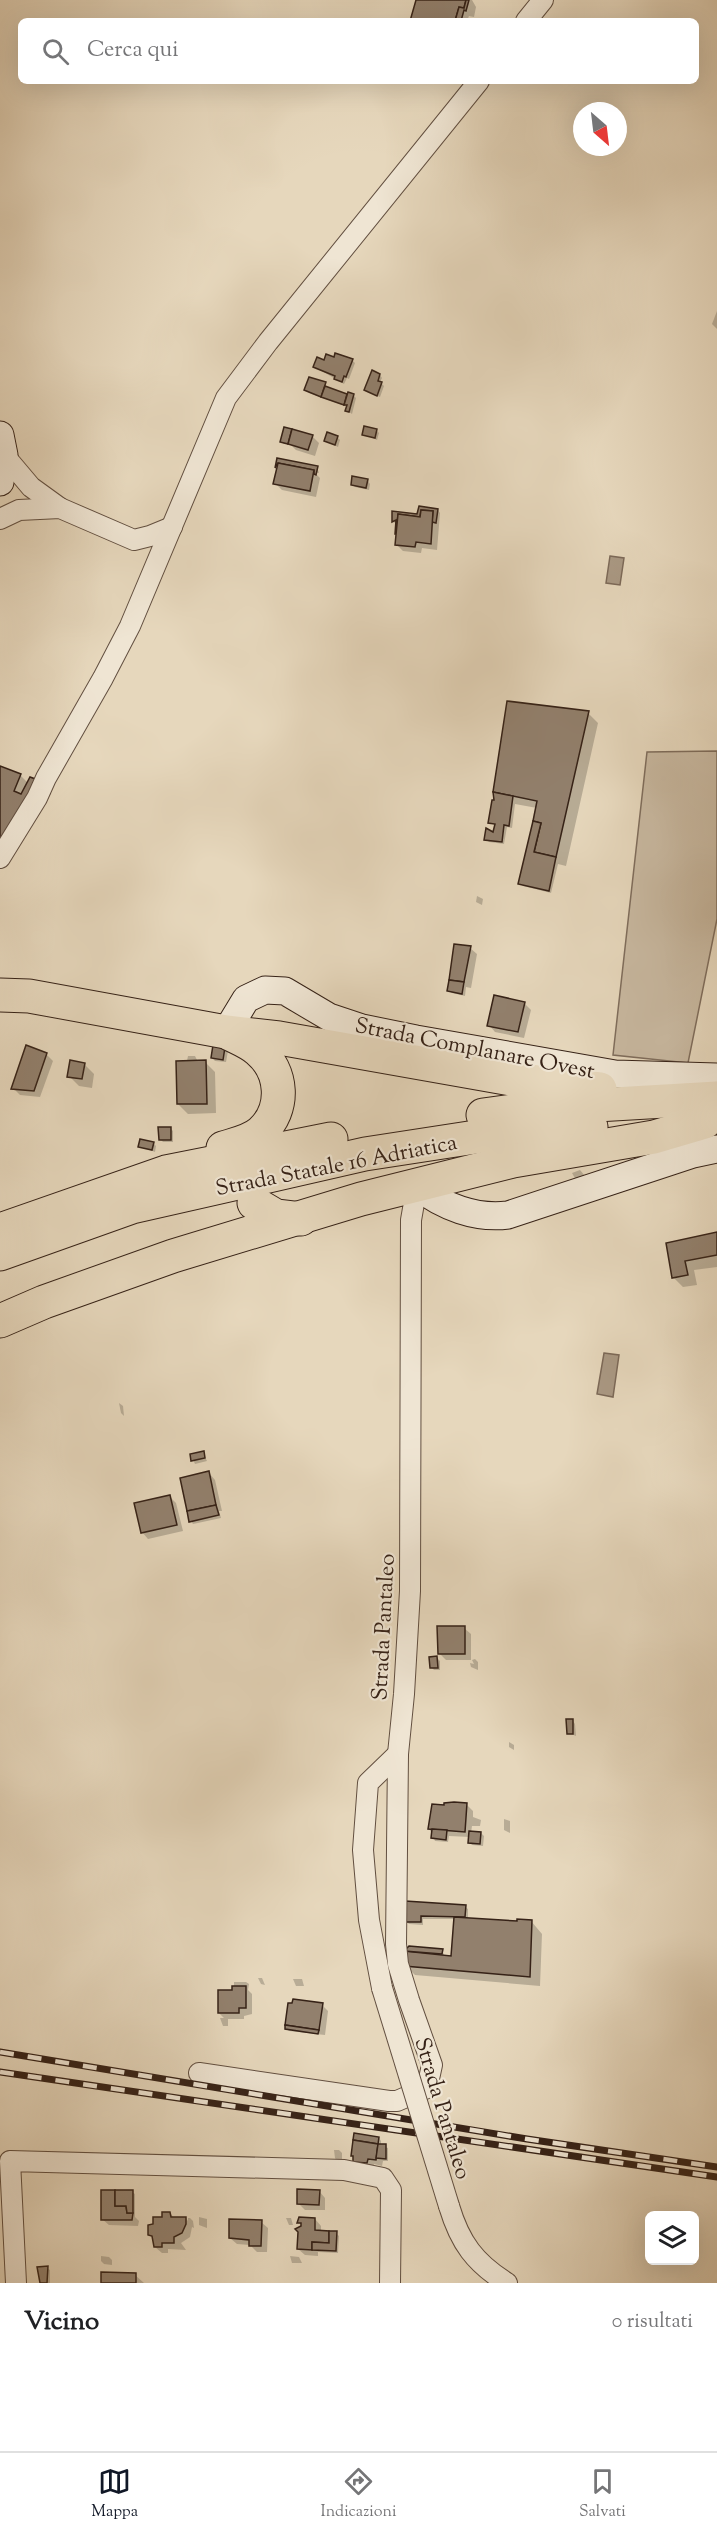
<!DOCTYPE html>
<html lang="it">
<style>
:root{--surface:#fff;--page:#f2f2f2;--text:#202124;--muted:#757577;--line:#e0e0e0;--accent:#111827}
body{margin:0;font-family:"Sorts Mill Goudy",serif;background:var(--page);color:var(--text)}
.controls{position:absolute;right:18px;bottom:18px;display:grid;overflow:hidden;border-radius:9px;box-shadow:0 6px 24px #0002}
.controls button{width:54px;height:54px;display:grid;place-items:center;padding:0;border:0;border-bottom:2px solid var(--line);background:var(--surface);color:var(--text);font:30px sans-serif}
.compass{position:absolute;left:573px;top:102px;width:54px;height:54px;border-radius:50%;background:var(--surface);box-shadow:0 6px 24px #0002;rotate:152deg}
.list{margin:0;padding:0;list-style:none}
h2{display:flex;justify-content:space-between;align-items:center;height:78px;margin:0;padding:0 24px;font-size:26px}
h2 small{font-size:20px;font-weight:400;color:var(--muted)}
.icon{flex:none;width:33px;height:33px;fill:none;stroke:currentColor;stroke-width:2;stroke-linecap:round;stroke-linejoin:round}
.map{position:relative;flex:none;width:717px;height:2283px;overflow:hidden}
.search{position:absolute;background:var(--surface);box-shadow:0 6px 24px #0002;left:18px;right:18px;top:18px;height:66px;display:flex;align-items:center;gap:15px;box-sizing:border-box;padding:0 21px;border-radius:9px;color:var(--muted);font-size:22px}
.sheet{height:168px;background:var(--surface)}
nav{display:flex;justify-content:space-around;align-items:center;box-sizing:border-box;height:84px;border-top:2px solid var(--line);background:var(--surface);font-size:16px;color:var(--muted)}
nav a{display:grid;justify-items:center;gap:3px}
nav .on{color:var(--accent)}
.map>svg:first-child{display:block}
.green{fill:#c8b8a0;stroke:#7f6d5c;stroke-width:1.5}
.water{fill:#aa9984;stroke:#7c6958;stroke-width:1.5}
.shadow{fill:#0003}
.building{fill:#92806d;stroke:#362217;stroke-width:1.5}
.lines{fill:none;stroke-linecap:round;stroke-linejoin:round}
.street-casing{stroke:#624f40;stroke-width:22}
.secondary-casing{stroke:#362217;stroke-width:29}
.highway-casing{stroke:#362217;stroke-width:35}
.street{stroke:#efe5d3;stroke-width:20}
.secondary{stroke:#efe5d3;stroke-width:27}
.highway{stroke:#e6d7bc;stroke-width:33}
.rail-casing{stroke:#362217;stroke-width:7}
.rail{stroke:#efe5d3;stroke-width:4.5;stroke-dasharray:14;stroke-linecap:butt}
.street-bridge-casing{stroke:#624f40;stroke-width:22;stroke-linecap:butt}
.street-bridge{stroke:#efe5d3;stroke-width:20}
.labels{text-anchor:middle;stroke-width:4.5;stroke-linejoin:round;paint-order:stroke}
.street-label{font-size:22px;fill:#362217;stroke:#efe5d3}
</style>
<div class="map">
<svg width="717" height="2283" viewBox="0 0 717 2283">
<rect width="100%" height="100%" fill="#e6d7bc"/>
<filter id="stains"><feTurbulence type="fractalNoise" baseFrequency=".00333" numOctaves="4"/><feColorMatrix values="0 0 0 0 .2 0 0 0 0 .09 0 0 0 0 .02 0 0 0 .5 -.17"/></filter>
<radialGradient id="worn" r=".72"><stop offset=".6" stop-color="#630" stop-opacity="0"/><stop offset="1" stop-color="#630" stop-opacity=".3"/></radialGradient>
<!-- green -->
<path class="green" d="M717,751V919L688,1063L613,1055L647,752Z"/>
<!-- water -->
<g class="water">
<path d="M610,556L624,558L620,585L606,583Z"/>
<path d="M604,1353L619,1355L613,1397L597,1394Z"/>
</g>
<!-- shadow -->
<g class="shadow">
<path d="M417,0H472L476,7L474,17L469,16L467,21H412Z"/>
<path d="M717,311V329L712,324Z"/>
<path d="M352,360L355,363L349,379L347,378L344,384L315,367L325,362Z"/>
<path d="M380,375L382,378L380,382L384,386L380,397L365,390Z"/>
<path d="M310,378L325,384L328,389L348,396L353,395L356,398L352,414L347,410L348,407L309,393L306,390Z"/>
<path d="M376,430L379,433L377,440L364,434Z"/>
<path d="M312,436L319,443L315,456L296,450L290,444H284L281,441Z"/>
<path d="M337,437L340,440L338,447L326,441Z"/>
<path d="M317,467L319,473L314,472L320,478L316,497L282,490L275,483Z"/>
<path d="M354,478L368,481L370,484L369,490L355,487L352,484Z"/>
<path d="M438,510L440,513L437,550L422,548L421,553L403,551L397,545L399,522L396,524L393,521L394,513L421,519Z"/>
<path d="M588,713L598,723L566,866L558,864L551,893L523,886L520,883L537,808L515,804L512,828L507,827L504,844L489,842L486,839L494,834L496,826L490,822L493,802Z"/>
<path d="M0,767L20,775L28,783L38,781L51,794L8,861Z"/>
<path d="M477,896L483,899L482,905L476,902Z"/>
<path d="M470,948L477,954L471,988L466,987L465,996L452,993L449,991Z"/>
<path d="M524,1003L531,1010L524,1038L495,1032L489,1025Z"/>
<path d="M225,1049L228,1051L226,1062L215,1061L212,1058Z"/>
<path d="M46,1054L53,1061L40,1097L20,1095L13,1088Z"/>
<path d="M188,1056H195L198,1062H205L215,1072L216,1113L188,1114L178,1104Z"/>
<path d="M84,1064L94,1074L92,1088L79,1086L69,1076Z"/>
<path d="M170,1128L173,1131V1142H163L160,1139Z"/>
<path d="M153,1143L156,1146L155,1152L140,1146Z"/>
<path d="M580,1170L585,1176L576,1180L572,1173Z"/>
<path d="M717,1234V1267L694,1270L697,1285L683,1287L673,1277L668,1244Z"/>
<path d="M119,1403L123,1406L124,1416L121,1413Z"/>
<path d="M203,1453L207,1461L195,1464L191,1455Z"/>
<path d="M209,1473L215,1480L222,1511H219L221,1518L193,1524L191,1521Z"/>
<path d="M170,1497L176,1503L183,1531L148,1539L142,1532Z"/>
<path d="M464,1628L471,1634V1660H446L439,1653Z"/>
<path d="M437,1658L440,1661V1670H434L431,1667Z"/>
<path d="M475,1659L478,1662V1670L471,1667L470,1663L474,1664L472,1660Z"/>
<path d="M573,1721L575,1724L576,1736L569,1733Z"/>
<path d="M509,1742L514,1745V1750L509,1747Z"/>
<path d="M467,1805L473,1811V1817L481,1820L480,1826H472L471,1833H481L484,1836L483,1846L472,1845L470,1842V1837L449,1836L448,1842L435,1841L429,1828Z"/>
<path d="M504,1819L510,1821V1833L504,1830Z"/>
<path d="M406,1903L465,1907L468,1909V1919L518,1923L531,1921L542,1934L540,1986L415,1975L405,1965L404,1951L442,1950L445,1957H452L456,1919H423V1925L409,1924L406,1921Z"/>
<path d="M258,1978H262L265,1985L261,1984Z"/>
<path d="M293,1979H302L304,1986H296Z"/>
<path d="M234,1982H246L249,1984L248,1990L252,1994V2014L244,2016V2019H228V2026H223L220,2018H224L219,2013L234,1991Z"/>
<path d="M322,2005L328,2011L325,2035L289,2031L286,2028Z"/>
<path d="M379,2138L381,2141V2146L388,2148V2161H383L382,2166L374,2164L373,2169L361,2168L352,2155Z"/>
<path d="M334,2150H339L342,2153V2160L337,2161L335,2158Z"/>
<path d="M319,2191L325,2198V2210H305L298,2203Z"/>
<path d="M132,2192L135,2194V2217L139,2221L138,2226L109,2225L102,2219Z"/>
<path d="M170,2213L175,2219L186,2218L188,2221V2218H190L193,2221L194,2228L192,2227L190,2237L181,2243L186,2250L168,2249V2253H162L155,2247L154,2239L149,2234L154,2226Z"/>
<path d="M199,2217L207,2219V2228L199,2225Z"/>
<path d="M286,2218H291L293,2225H289Z"/>
<path d="M315,2219L321,2226V2232L336,2233L339,2236L338,2253L318,2252V2256L305,2255L298,2249L303,2226L299,2223Z"/>
<path d="M261,2222L268,2228L267,2252H257L250,2245L237,2244L230,2238Z"/>
<path d="M101,2256L109,2257L112,2260V2265L104,2264L101,2261Z"/>
<path d="M290,2256L299,2257L302,2263H292Z"/>
<path d="M47,2268L50,2270V2283H41Z"/>
<path d="M135,2275L144,2283H102Z"/>
</g>
<!-- building -->
<g class="building">
<path d="M416,0H466L464,8L459,7L455,21H410Z"/>
<path d="M466,0H469L466,11L464,10L461,21H455L459,7L464,8Z"/>
<path d="M335,353L353,359L346,377L344,376L342,382L334,379L335,376L313,367L317,357L324,360L326,354L334,357Z"/>
<path d="M372,370L380,374L378,381L382,382L377,396L364,390Z"/>
<path d="M309,377L326,382L321,397L304,390Z"/>
<path d="M325,386L347,394L344,405L321,397Z"/>
<path d="M348,392L354,394L349,412L345,411L347,405H344Z"/>
<path d="M364,426L377,429L375,438L362,435Z"/>
<path d="M284,427L292,429L288,444L280,442Z"/>
<path d="M292,429L313,435L308,450L288,444Z"/>
<path d="M327,432L338,436L335,445L324,441Z"/>
<path d="M277,458L318,466L316,475L314,474V470L278,463L275,468Z"/>
<path d="M278,463L314,470L310,491L273,484Z"/>
<path d="M352,476L368,479L366,488L351,485Z"/>
<path d="M419,506L438,509L436,523L432,522L433,511L421,510L420,517L398,514L396,534H395L396,520L392,522V511L417,514Z"/>
<path d="M421,510L433,511L431,544L416,542L415,547L395,545L398,514L420,517Z"/>
<path d="M507,701L589,711L556,857L534,852L541,823L533,821L537,801L493,792Z"/>
<path d="M0,766L21,774L14,791L21,794L30,777L38,780L0,840Z"/>
<path d="M493,792L513,796L509,826L504,825L502,842L484,840L486,828L493,832L495,824L488,823L492,800H494Z"/>
<path d="M533,821L541,823L534,852L556,857L549,891L518,884Z"/>
<path d="M454,944L471,946L464,982L449,980Z"/>
<path d="M449,980L464,982L462,994L447,991Z"/>
<path d="M494,995L525,1002L518,1032L487,1026Z"/>
<path d="M26,1045L47,1053L34,1091L11,1089Z"/>
<path d="M213,1045L225,1047L223,1060L211,1058Z"/>
<path d="M70,1060L85,1063L82,1079L67,1077Z"/>
<path d="M206,1060L207,1104H177L176,1061Z"/>
<path d="M158,1127H171V1140H159Z"/>
<path d="M140,1139L154,1142L152,1150L138,1147Z"/>
<path d="M717,1232V1255L685,1261L688,1275L672,1278L666,1243Z"/>
<path d="M204,1451L205,1458L191,1461L190,1454Z"/>
<path d="M209,1471L216,1505L187,1511L180,1478Z"/>
<path d="M170,1495L177,1525L141,1533L134,1503Z"/>
<path d="M216,1505L219,1515L189,1522L187,1511Z"/>
<path d="M437,1626H465V1654H438Z"/>
<path d="M437,1656L438,1668H430L429,1657Z"/>
<path d="M566,1719H573V1734H567Z"/>
<path d="M454,1802L467,1803L465,1832L428,1829L432,1804L444,1805V1803Z"/>
<path d="M432,1829L447,1830L446,1840L431,1838Z"/>
<path d="M469,1831L481,1832L480,1844L468,1843Z"/>
<path d="M405,1901L466,1905L465,1917L421,1916V1922H405Z"/>
<path d="M454,1917L517,1921V1919L532,1920L530,1977L404,1966V1951L451,1956Z"/>
<path d="M409,1946L443,1949L442,1954L404,1951Z"/>
<path d="M232,1986H246V2008H239V2013H218V1990H232Z"/>
<path d="M293,1999L323,2003L319,2030L285,2025L288,2003H292Z"/>
<path d="M285,2025L319,2030L318,2034L285,2029Z"/>
<path d="M354,2133L379,2137L378,2144L353,2140Z"/>
<path d="M353,2140L378,2144L376,2160L368,2159L367,2163L353,2162V2156H351Z"/>
<path d="M378,2144H386V2159L376,2158Z"/>
<path d="M297,2189L320,2190L319,2205L297,2204Z"/>
<path d="M101,2190H115V2206H126L127,2213H133L132,2220H101Z"/>
<path d="M115,2190H133V2213H127L126,2206H115Z"/>
<path d="M162,2212H170L171,2217H186V2224L182,2233L174,2237V2243H162V2247H154L152,2236L148,2235V2225L153,2224V2217H162Z"/>
<path d="M299,2217L315,2218V2230L329,2231V2243L312,2242V2250L297,2249L298,2232L295,2229L301,2226V2223H297Z"/>
<path d="M229,2219L262,2220L261,2246H249V2240L229,2238Z"/>
<path d="M329,2231H337L336,2251L312,2250V2242L329,2243Z"/>
<path d="M48,2266L47,2283H40L37,2267Z"/>
<path d="M101,2272L136,2273V2283H101Z"/>
</g>
<g class="lines">
<!-- street casing -->
<g class="street-casing">
<g id="street">
<path d="M526,21L543,0"/>
<path d="M4,455L31,487L60,508"/>
<path d="M0,519L19,510L60,508L134,540L150,536L172,527"/>
<path d="M0,858L37,798L46,778L103,678L130,626L226,398L268,342L479,81"/>
<path d="M382,1988L369,1920L363,1850L368,1783L398,1754"/>
<path d="M199,2073L389,2101H397L427,2088L432,2065L409,2000L398,1964L396,1944L398,1754L404,1694L410,1591L411,1220L417,1186"/>
<path d="M449,2206C460,2243 475,2263 507,2283"/>
<path d="M16,2283L10,2161L344,2170L383,2178L391,2190L390,2283"/>
</g>
</g>
<!-- secondary casing -->
<g class="secondary-casing">
<g id="secondary">
<path d="M0,435L4,455L0,482"/>
<path d="M226,1032L246,999L265,990L285,991L329,1017L362,1028L416,1039L615,1074L717,1077"/>
<path d="M417,1186C443,1207 476,1219 508,1215L693,1154L717,1149"/>
</g>
</g>
<!-- highway casing -->
<g class="highway-casing">
<g id="highway">
<path d="M0,995L29,996L226,1032L279,1038L511,1079L600,1089"/>
<path d="M483,1115L528,1109L717,1098"/>
<path d="M223,1148C236,1144 251,1141 261,1132C286,1109 283,1071 258,1050C250,1043 240,1039 230,1034"/>
<path d="M254,1203L276,1216L301,1219"/>
<path d="M0,1230L166,1172L331,1139"/>
<path d="M0,1254L132,1207L365,1154L482,1136L591,1127"/>
<path d="M0,1321L44,1302L173,1256L361,1199L513,1161L654,1137L705,1122"/>
</g>
</g>
<!-- street -->
<use href="#street" class="street"/>
<!-- secondary -->
<use href="#secondary" class="secondary"/>
<!-- highway -->
<use href="#highway" class="highway"/>
<!-- rail casing -->
<g class="rail-casing">
<g id="rail">
<path d="M0,2052L527,2139L717,2167"/>
<path d="M0,2072L717,2177"/>
</g>
</g>
<!-- rail -->
<use href="#rail" class="rail"/>
<!-- street-bridge casing -->
<g class="street-bridge-casing">
<path id="street-bridge" d="M382,1988L449,2206"/>
</g>
<!-- street-bridge -->
<use href="#street-bridge" class="street-bridge"/>
</g>
<g class="labels">
<!-- street labels -->
<g class="street-label">
<text transform="translate(475 1047) rotate(11)" y="8">Strada Complanare Ovest</text>
<text transform="translate(336 1164) rotate(-11)" y="8">Strada Statale 16 Adriatica</text>
<text transform="translate(382 1627) rotate(-87)" y="8">Strada Pantaleo</text>
<text transform="translate(444 2108) rotate(73)" y="8">Strada Pantaleo</text>
</g>
</g>
<rect width="100%" height="100%" filter="url(#stains)"/>
<rect width="100%" height="100%" fill="url(#worn)"/>
</svg>
<div class="controls">
<button><svg class="icon" aria-label="layers" viewBox="0 0 24 24"><path d="M12 4l9 5-9 5-9-5zM3 14l9 5 9-5"/></svg></button>
</div>
<svg class="compass" viewBox="-18 -18 36 36"><path d="M0-13l5 13h-10z" fill="#e53935"/><path d="M0 13l5-13h-10z" fill="#757577"/></svg>
<div class="search"><svg class="icon" aria-label="search" viewBox="0 0 24 24"><circle cx="10" cy="10" r="6"/><path d="M15 15l6 6"/></svg>Cerca qui</div>
</div>
<section class="sheet">
<h2>Vicino<small>0 risultati</small></h2>
<ul class="list">
</ul>
</section>
<nav>
<a class="on"><svg class="icon" aria-label="map" viewBox="0 0 24 24"><path d="M3 6l6-2 6 2 6-2v14l-6 2-6-2-6 2zM9 4v14M15 6v14"/></svg>Mappa</a>
<a><svg class="icon" aria-label="directions" viewBox="0 0 24 24"><path d="M12 3l9 9-9 9-9-9zM9 14v-3h6M13 9l2 2-2 2"/></svg>Indicazioni</a>
<a><svg class="icon" aria-label="saved" viewBox="0 0 24 24"><path d="M7 4h10v16l-5-4-5 4z"/></svg>Salvati</a>
</nav>
